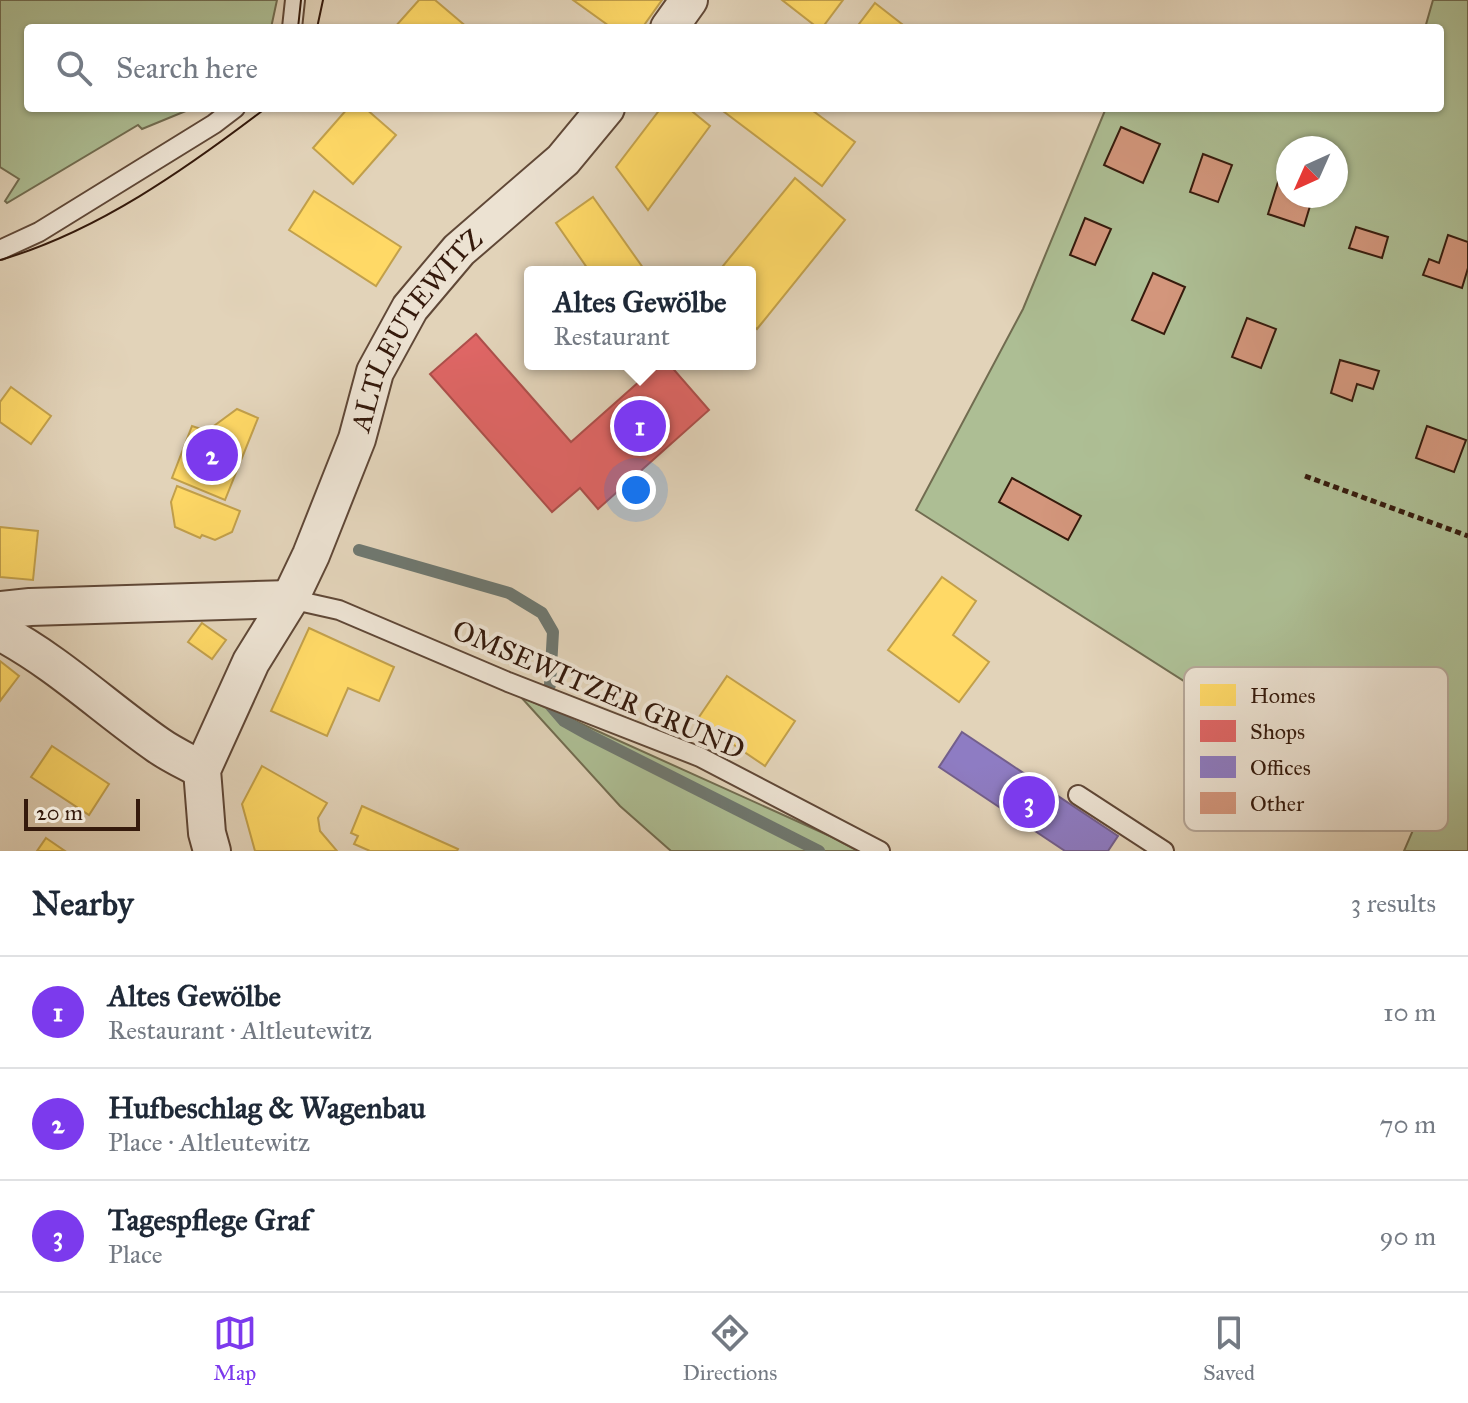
<!DOCTYPE html>
<meta charset="utf-8">
<style>
:root{--surface:#fff;--page:#f2f2f3;--text:#1f2937;--muted:#747a83;--line:#e0e1e3;--accent:#7c3aed}
body{margin:0;font-family:"IM FELL Great Primer",serif;background:var(--page);color:var(--text)}
.compass{position:absolute;left:1276px;top:136px;width:72px;height:72px;border-radius:50%;background:var(--surface);box-shadow:0 2px 6px #0004;rotate:225deg}
.scale{position:absolute;left:24px;bottom:20px;width:116px;box-sizing:border-box;padding-left:8px;border:4px solid #351a0c;border-top:0;font-size:22px;line-height:28px;white-space:nowrap;color:#351a0c;-webkit-text-stroke:6px #ece2d2;paint-order:stroke}
.you{position:absolute;left:636px;top:490px;width:28px;height:28px;margin:-20px;border:6px solid #fff;border-radius:50%;background:#1a73e8;box-shadow:0 0 0 12px #1a73e833}
.badge{display:grid;place-items:center;width:52px;height:52px;border-radius:50%;background:var(--accent);color:#fff;font-size:26px;font-weight:700}
.pin{position:absolute;translate:-50% -50%;border:4px solid #fff;box-shadow:0 2px 8px #0006}
.popup{position:absolute;left:524px;top:266px;width:232px;height:104px;box-sizing:border-box;display:grid;place-content:center;border-radius:8px;background:var(--surface);filter:drop-shadow(0 2px 6px #0005);font-size:26px;white-space:nowrap;color:var(--muted)}
.popup b{font-size:30px;color:var(--text)}
.popup::after{content:'';position:absolute;left:50%;top:100%;margin-left:-16px;border:16px solid transparent;border-top-color:var(--surface)}
.list{margin:0;padding:0;list-style:none}
h2{display:flex;justify-content:space-between;align-items:center;height:104px;margin:0;padding:0 32px;font-size:34px}
h2 small{font-size:26px;font-weight:400;color:var(--muted)}
.list li{display:grid;grid-template-columns:52px 1fr auto;gap:24px;align-items:center;box-sizing:border-box;height:112px;padding:0 32px;border-top:2px solid var(--line)}
.list b{display:block;font-size:30px;white-space:nowrap}
.list p{margin:0;font-size:26px;white-space:nowrap;color:var(--muted)}
.list em{font-size:26px;font-style:normal;color:var(--muted)}
.icon{flex:none;width:44px;height:44px;fill:none;stroke:currentColor;stroke-width:2;stroke-linecap:round;stroke-linejoin:round}
.map{position:relative;flex:none;width:1468px;height:851px;overflow:hidden}
.search{position:absolute;background:var(--surface);box-shadow:0 2px 6px #0004;left:24px;right:24px;top:24px;height:88px;display:flex;align-items:center;gap:20px;box-sizing:border-box;padding:0 28px;border-radius:8px;color:var(--muted);font-size:30px}
.sheet{height:440px;background:var(--surface)}
nav{display:flex;justify-content:space-around;align-items:center;box-sizing:border-box;height:112px;border-top:2px solid var(--line);background:var(--surface);font-size:22px;color:var(--muted)}
nav a{display:grid;justify-items:center;gap:4px}
nav .on{color:var(--accent)}
.map>svg:first-child{display:block}
.green{fill:#adbe94;stroke:#716c50;stroke-width:2;fill-rule:evenodd}
.homes{fill:#ffd966;stroke:#c2a04b;stroke-width:2}
.shops{fill:#e06666;stroke:#ad4f4b;stroke-width:2}
.offices{fill:#8e7cc3;stroke:#735f8c;stroke-width:2}
.lines{fill:none;stroke-linecap:round;stroke-linejoin:round}
.stream{stroke:#6f7870;stroke-width:12}
.building{fill:#d3967c;stroke:#351a0c;stroke-width:2}
.lane-casing{stroke:#604837;stroke-width:22}
.street-casing{stroke:#604837;stroke-width:40}
.path{stroke:#351a0c;stroke-width:5;stroke-dasharray:6 4;stroke-linecap:butt}
.lane{stroke:#ece2d2;stroke-width:18}
.street{stroke:#ece2d2;stroke-width:36}
.tram{stroke:#351a0c;stroke-width:2}
.labels{text-anchor:middle;stroke-width:8;stroke-linejoin:round;paint-order:stroke}
.street-label{font-size:28px;fill:#351a0c;stroke:#ece2d2}
.key{fill:#ece2d2;stroke:#b5a697;stroke-width:2}
.key-label{font-size:22px;fill:#351a0c}
</style>
<div class="map">
<svg width="1468" height="851" viewBox="0 0 1468 851">
<rect width="100%" height="100%" fill="#e2d3b9"/>
<filter id="stains"><feTurbulence type="fractalNoise" baseFrequency=".0025" numOctaves="4"/><feColorMatrix values="0 0 0 0 .2 0 0 0 0 .09 0 0 0 0 .02 0 0 0 .5 -.17"/></filter>
<radialGradient id="worn" r=".72"><stop offset=".6" stop-color="#630" stop-opacity="0"/><stop offset="1" stop-color="#630" stop-opacity=".3"/></radialGradient>
<!-- green -->
<g class="green">
<path d="M0,0H277L271,28H28V108H193L142,129L138,125L7,203L5,201L19,179L0,167Z"/>
<path d="M1433,0H1468V851H1404L1432,786L1209,697L916,510L1023,309L1106,108H1440V28H1425ZM1288,148H1336V196H1288Z"/>
<path d="M520,696L832,837L858,851H671L620,806Z"/>
</g>
<!-- homes -->
<g class="homes">
<path d="M419,0H435L468,28H394Z"/>
<path d="M573,0H662L642,28H612Z"/>
<path d="M782,0H843L822,28H818Z"/>
<path d="M875,3L907,28H856Z"/>
<path d="M348,108H365L396,135L353,184L313,148Z"/>
<path d="M661,108H688L710,126L648,210L616,167Z"/>
<path d="M719,108H809L855,142L822,186Z"/>
<path d="M795,178L845,220L757,329L750,323V272H718Z"/>
<path d="M314,191L401,247L376,286L289,230Z"/>
<path d="M593,197L646,272H590L556,223Z"/>
<path d="M11,387L51,416L31,444L0,422V402Z"/>
<path d="M237,409L258,418L225,500L172,478L192,426L207,431Z"/>
<path d="M177,486L240,511L232,532L215,540L202,535L200,538L175,527L171,502Z"/>
<path d="M0,527L38,531L33,580L0,577Z"/>
<path d="M942,577L976,601L953,635L989,662L959,702L888,650Z"/>
<path d="M202,623L226,640L212,659L188,642Z"/>
<path d="M309,628L394,667L379,701L348,688L327,736L271,711Z"/>
<path d="M0,661L19,676L0,701Z"/>
<path d="M727,676L795,721L765,766L697,720Z"/>
<path d="M52,746L109,784L89,815L31,777Z"/>
<path d="M262,766L327,803L318,818L320,831L337,851H255L242,804Z"/>
<path d="M362,806L458,849L457,851H370L354,844L358,836L351,833Z"/>
<path d="M46,838L65,851H37Z"/>
</g>
<!-- shops -->
<path class="shops" d="M476,334L571,442L659,364H669L709,410L598,509L580,488L552,512L430,374Z"/>
<!-- offices -->
<path class="offices" d="M962,732L1118,836L1108,851H1065L939,767Z"/>
<g class="lines">
<!-- stream -->
<g class="stream">
<path d="M359,550L509,593L542,613L553,632L550,685"/>
<path d="M551,706L564,721L589,735L819,851"/>
</g>
</g>
<!-- building -->
<g class="building">
<path d="M1121,127L1160,144L1143,183L1104,165Z"/>
<path d="M1203,154L1232,165L1218,202L1190,192Z"/>
<path d="M1278,182L1288,185V196H1313L1304,226L1268,214Z"/>
<path d="M1085,218L1111,229L1095,265L1070,255Z"/>
<path d="M1356,227L1388,237L1382,258L1349,248Z"/>
<path d="M1448,235L1468,242V268L1462,288L1423,275L1429,259L1439,263Z"/>
<path d="M1153,273L1185,287L1164,334L1132,320Z"/>
<path d="M1247,318L1276,329L1261,368L1232,357Z"/>
<path d="M1340,360L1379,371L1373,389L1357,384L1352,401L1331,393Z"/>
<path d="M1427,426L1466,440L1454,472L1416,458Z"/>
<path d="M1012,478L1081,516L1068,540L999,502Z"/>
</g>
<g class="lines">
<!-- lane casing -->
<g class="lane-casing">
<g id="lane">
<path d="M292,28L295,0"/>
<path d="M0,250L39,232L214,124L235,108"/>
<path d="M290,599L339,610L508,682L700,757L880,851"/>
<path d="M1078,795L1164,851"/>
</g>
</g>
<!-- street casing -->
<g class="street-casing">
<g id="street">
<path d="M669,28L689,0"/>
<path d="M0,610L30,607L290,599"/>
<path d="M0,632C57,662 105,708 158,745C172,755 188,762 202,770"/>
<path id="s1" d="M212,851L207,833L202,770L251,662L290,599L311,555L357,439L375,372L410,308L459,250L563,160L606,108"/>
</g>
</g>
<!-- path -->
<path class="path" d="M1305,476L1468,536"/>
<!-- lane -->
<use href="#lane" class="lane"/>
<!-- street -->
<use href="#street" class="street"/>
<!-- tram -->
<g class="tram">
<path d="M298,28L301,0"/>
<path d="M317,28L323,0"/>
<path d="M0,260C97,232 186,169 266,108"/>
</g>
</g>
<g class="labels">
<!-- street labels -->
<g class="street-label">
<text dy="10" stroke="none"><textPath href="#s1" startOffset="574">ALTLEUTEWITZ</textPath></text>
<text transform="translate(599 689) rotate(23)" y="10">OMSEWITZER GRUND</text>
</g>
</g>
<!-- legend -->
<rect x="1184" y="667" width="264" height="164" rx="12" class="key"/>
<rect x="1200" y="684" width="36" height="22" fill="#ffd966"/>
<rect x="1200" y="720" width="36" height="22" fill="#e06666"/>
<rect x="1200" y="756" width="36" height="22" fill="#8e7cc3"/>
<rect x="1200" y="792" width="36" height="22" fill="#d3967c"/>
<g class="key-label">
<text x="1250" y="703">Homes</text>
<text x="1250" y="739">Shops</text>
<text x="1250" y="775">Offices</text>
<text x="1250" y="811">Other</text>
</g>
<rect width="100%" height="100%" filter="url(#stains)"/>
<rect width="100%" height="100%" fill="url(#worn)"/>
</svg>
<svg class="compass" viewBox="-18 -18 36 36"><path d="M0-13l5 13h-10z" fill="#e53935"/><path d="M0 13l5-13h-10z" fill="#747a83"/></svg>
<div class="scale">20 m</div>
<div class="you"></div>
<div class="pin badge" style="left:640px;top:426px">1</div>
<div class="popup"><b>Altes Gewölbe</b>Restaurant</div>
<div class="pin badge" style="left:212px;top:455px">2</div>
<div class="pin badge" style="left:1029px;top:802px">3</div>
<div class="search"><svg class="icon" aria-label="search" viewBox="0 0 24 24"><circle cx="10" cy="10" r="6"/><path d="M15 15l6 6"/></svg>Search here</div>
</div>
<section class="sheet">
<h2>Nearby<small>3 results</small></h2>
<ul class="list">
<li><span class="badge">1</span><div><b>Altes Gewölbe</b><p>Restaurant · Altleutewitz</p></div><em>10 m</em></li>
<li><span class="badge">2</span><div><b>Hufbeschlag &amp; Wagenbau</b><p>Place · Altleutewitz</p></div><em>70 m</em></li>
<li><span class="badge">3</span><div><b>Tagespflege Graf</b><p>Place</p></div><em>90 m</em></li>
</ul>
</section>
<nav>
<a class="on"><svg class="icon" aria-label="map" viewBox="0 0 24 24"><path d="M3 6l6-2 6 2 6-2v14l-6 2-6-2-6 2zM9 4v14M15 6v14"/></svg>Map</a>
<a><svg class="icon" aria-label="directions" viewBox="0 0 24 24"><path d="M12 3l9 9-9 9-9-9zM9 14v-3h6M13 9l2 2-2 2"/></svg>Directions</a>
<a><svg class="icon" aria-label="saved" viewBox="0 0 24 24"><path d="M7 4h10v16l-5-4-5 4z"/></svg>Saved</a>
</nav>
